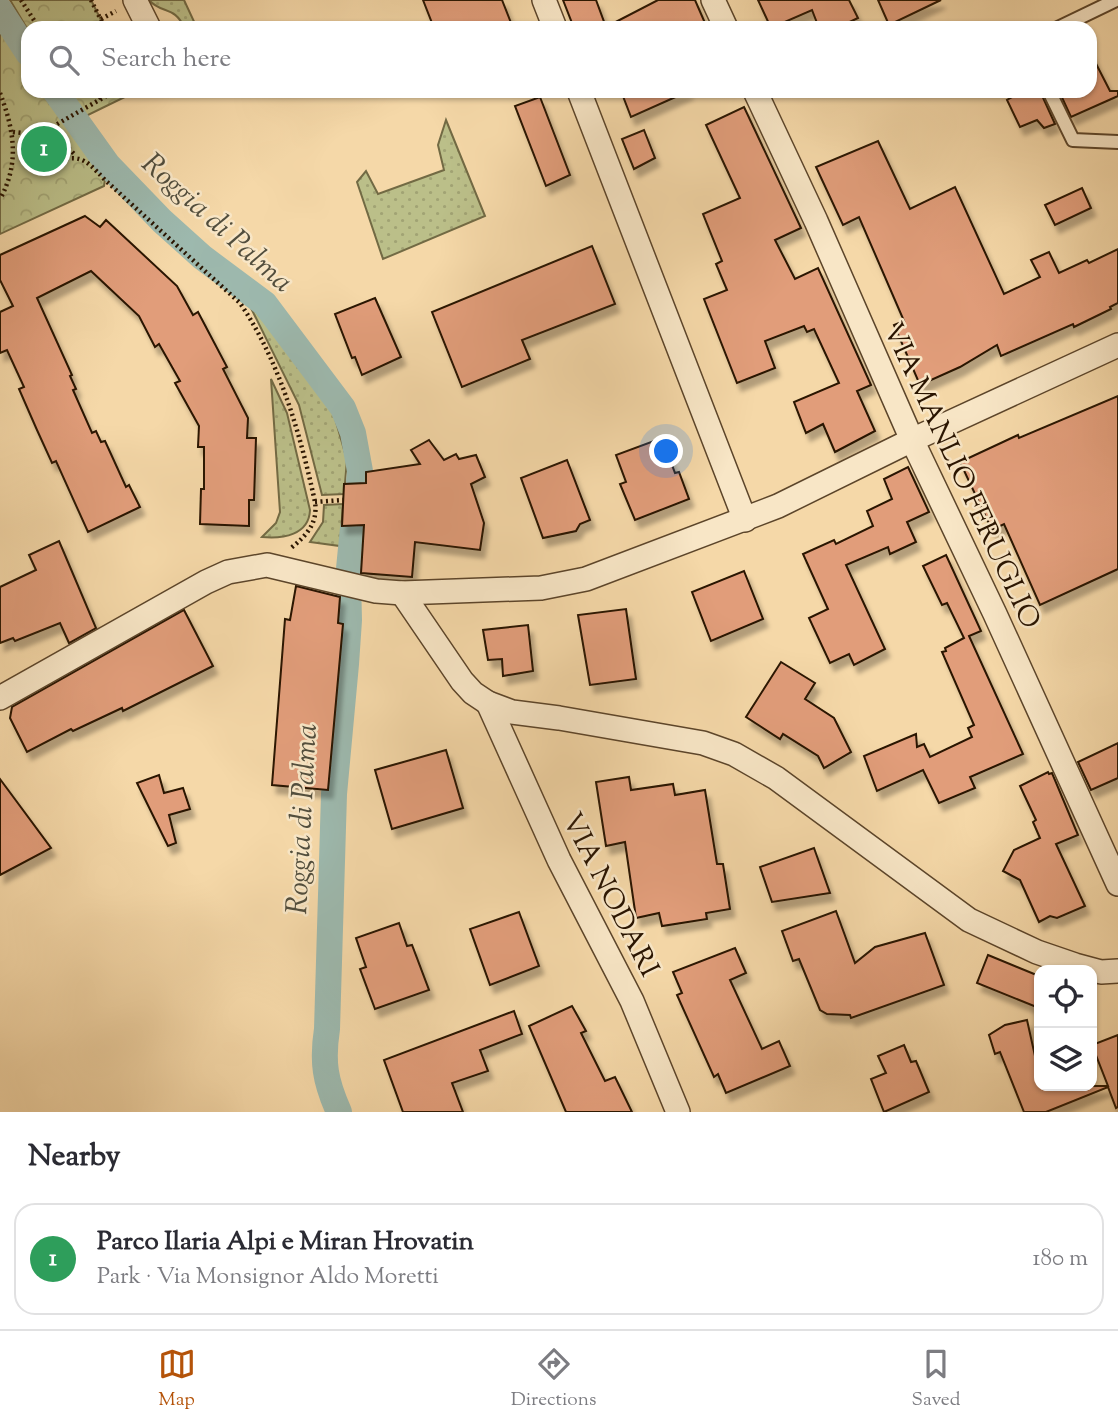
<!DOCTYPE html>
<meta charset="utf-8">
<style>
:root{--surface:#fff;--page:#f2f2f3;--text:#2b2b33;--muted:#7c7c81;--line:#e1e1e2;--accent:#b45309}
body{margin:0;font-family:"Sorts Mill Goudy",serif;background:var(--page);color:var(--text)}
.controls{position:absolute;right:21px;bottom:21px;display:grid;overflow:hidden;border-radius:14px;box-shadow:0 2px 5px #0004}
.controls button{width:63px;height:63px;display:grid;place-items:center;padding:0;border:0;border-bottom:2px solid var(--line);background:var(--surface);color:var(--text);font:35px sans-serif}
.you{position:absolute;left:667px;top:452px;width:24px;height:24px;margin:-18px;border:5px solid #fff;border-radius:50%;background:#1a73e8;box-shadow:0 0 0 10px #1a73e833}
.badge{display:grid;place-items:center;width:46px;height:46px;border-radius:50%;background:var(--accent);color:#fff;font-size:23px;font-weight:700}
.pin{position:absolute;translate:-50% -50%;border:4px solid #fff;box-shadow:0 2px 7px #0006}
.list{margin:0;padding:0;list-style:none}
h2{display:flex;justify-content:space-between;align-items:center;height:91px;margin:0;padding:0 28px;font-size:30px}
h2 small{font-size:23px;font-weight:400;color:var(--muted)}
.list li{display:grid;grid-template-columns:46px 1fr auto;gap:21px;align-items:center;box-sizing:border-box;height:112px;margin:0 14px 14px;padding:0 14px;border:2px solid var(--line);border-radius:21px}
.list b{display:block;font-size:26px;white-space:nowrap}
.list p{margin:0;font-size:23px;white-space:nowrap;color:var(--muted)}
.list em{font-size:23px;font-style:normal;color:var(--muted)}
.icon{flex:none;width:38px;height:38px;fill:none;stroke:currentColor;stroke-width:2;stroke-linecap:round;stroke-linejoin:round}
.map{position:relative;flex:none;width:1118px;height:1112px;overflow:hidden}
.search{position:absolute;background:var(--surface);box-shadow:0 2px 5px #0004;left:21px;right:21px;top:21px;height:77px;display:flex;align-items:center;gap:18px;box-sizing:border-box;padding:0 24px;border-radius:21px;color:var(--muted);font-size:26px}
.sheet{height:217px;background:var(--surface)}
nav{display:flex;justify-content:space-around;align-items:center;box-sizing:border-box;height:98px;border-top:2px solid var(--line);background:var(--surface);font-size:19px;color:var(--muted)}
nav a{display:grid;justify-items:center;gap:4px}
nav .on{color:var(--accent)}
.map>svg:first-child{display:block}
.grass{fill:url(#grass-dots);stroke:#726a44;stroke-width:2}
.park{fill:url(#park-crowns);stroke:#726a44;stroke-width:2}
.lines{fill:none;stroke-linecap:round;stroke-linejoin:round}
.canal{stroke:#9db9ae;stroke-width:26}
.building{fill:#e19d7a;stroke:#291400;stroke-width:2;filter:url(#shadow)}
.service-casing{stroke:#5c452a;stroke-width:16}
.minor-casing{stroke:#5c452a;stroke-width:26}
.path{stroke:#291400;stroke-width:4.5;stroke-dasharray:2 3.5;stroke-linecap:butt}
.service{stroke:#f8e6c6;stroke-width:12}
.minor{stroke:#f8e6c6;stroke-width:23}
.labels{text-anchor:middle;stroke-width:5;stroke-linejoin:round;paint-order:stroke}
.street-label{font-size:28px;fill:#291400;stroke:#f8e6c6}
.water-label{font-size:30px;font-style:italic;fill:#524e3d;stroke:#f8e6c6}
</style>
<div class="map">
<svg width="1118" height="1112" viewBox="0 0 1118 1112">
<defs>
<pattern id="grass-dots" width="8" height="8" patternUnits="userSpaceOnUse" patternTransform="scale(1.75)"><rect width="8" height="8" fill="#bbbf89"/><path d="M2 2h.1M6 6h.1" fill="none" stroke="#a1a374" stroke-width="1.8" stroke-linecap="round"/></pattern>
<pattern id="park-crowns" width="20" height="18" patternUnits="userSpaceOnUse" patternTransform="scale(1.75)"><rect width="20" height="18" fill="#bbbf89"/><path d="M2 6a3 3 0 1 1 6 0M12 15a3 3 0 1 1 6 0" fill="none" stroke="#a1a374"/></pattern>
<filter id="shadow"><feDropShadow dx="4.5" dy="8" stdDeviation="2" flood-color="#0004"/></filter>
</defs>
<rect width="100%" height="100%" fill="#f5d8a8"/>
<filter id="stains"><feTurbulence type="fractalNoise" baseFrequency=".00286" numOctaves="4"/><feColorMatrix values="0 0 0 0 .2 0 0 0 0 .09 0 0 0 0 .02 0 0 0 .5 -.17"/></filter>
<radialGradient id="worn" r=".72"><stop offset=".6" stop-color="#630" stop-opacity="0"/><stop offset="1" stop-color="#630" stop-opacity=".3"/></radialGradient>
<!-- grass -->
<g class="grass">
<path d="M149,0H184L197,28H184C176,6 161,14 149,0Z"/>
<path d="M446,120L485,216L383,259L357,182L366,171L378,194L444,170L438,145Z"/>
<path d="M248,302L330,401L347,460L344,494L322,495L299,405Z"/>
<path d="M271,379L287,413L310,510C309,535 283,539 262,537L276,523L280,512Z"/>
<path d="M343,504L340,546L310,542L323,522L324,505Z"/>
</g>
<!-- park -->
<g class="park">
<path d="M10,0H91L105,28H28V30Z"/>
<path d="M0,19L28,64V91H47L106,173L104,186L0,234Z"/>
<path d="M69,91H137L86,116Z"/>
</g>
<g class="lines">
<!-- canal -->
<g class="canal">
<path d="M0,10L28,53"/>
<path d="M55,91L108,165L162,221L202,257L265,304L343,408L353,433L360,471L359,481"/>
<path d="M339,1112C325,1081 322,1062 327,1029L334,794L346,664L349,620L348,579L353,528"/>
</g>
</g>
<!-- building -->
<g class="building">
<path d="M423,0H502L513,28H434Z"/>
<path d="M563,0H596L606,27L658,0H695L705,23L694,28H574Z"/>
<path d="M758,0H849L858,18L837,28H819L812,10L771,28Z"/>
<path d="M878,0H941L889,25Z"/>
<path d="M1090,52L1110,91H1118V96L1071,117L1059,91H1090Z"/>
<path d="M621,91H689L631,117Z"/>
<path d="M1023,91H1040L1055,124L1044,128L1037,120L1020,127L1007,100Z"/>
<path d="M540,97L570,175L546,186L515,106Z"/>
<path d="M744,107L801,228L775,240L795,279L818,268L871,385L857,391L875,431L835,452L823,424L806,433L794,402L839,383L814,329L807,332L804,326L765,341L775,368L737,383L704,299L727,290L716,264L722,261L703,214L740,198L706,125Z"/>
<path d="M644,130L655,158L634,169L622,139Z"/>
<path d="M878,141L910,209L955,187L1004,294L1040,277L1031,260L1049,252L1059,273L1087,260L1089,263L1118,249V303L1110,307L1111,309L1074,327L1073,324L1001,356L997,345L960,367L920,385L894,325L904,321L859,217L843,225L816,167Z"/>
<path d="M1082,188L1091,208L1055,225L1045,205Z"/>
<path d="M85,216L100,227L106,220L177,286L193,315L198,312L227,367L223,369L248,418L247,438H256L254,500H249V526L200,524L201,489H204V447H198L199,426L175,383L180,381L159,344L155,347L139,316L91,271L37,298L72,375L70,376L76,389L73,390L92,433L96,431L101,442L105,441L126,487L129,485L140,507L88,532L56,461L52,463L37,430L19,389L24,387L7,350L0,353V312L13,306L0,280V255Z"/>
<path d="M592,246L615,304L522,340L530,359L462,387L432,312Z"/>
<path d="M375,298L401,357L362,375L355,357L352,358L335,314Z"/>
<path d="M1118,396V569L1040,605L1004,524L992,530L960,462L1018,435L1019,438Z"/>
<path d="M662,438L675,473L679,472L689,499L635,520L620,484L626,482L616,455Z"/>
<path d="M429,440L444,460L456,454L459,459L476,455L485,477L471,484L484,523L480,550L415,542L412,577L361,573L364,525L342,526L344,484L366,483V472L420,464L411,450Z"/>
<path d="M567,460L590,520L580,524L576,531L543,538L521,478Z"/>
<path d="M908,467L929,512L907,522L916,542L890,554L888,547L846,565L885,649L854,665L849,654L830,663L809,618L828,609L803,554L834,540L836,544L873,526L867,511L892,499L884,479Z"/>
<path d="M59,541L96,628L69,643L60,623L15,641L13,638L0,643V587L36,570L29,555Z"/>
<path d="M946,555L981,631L969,636L1023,754L970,777L975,788L939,803L923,770L877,791L864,756L916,734L917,747L924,744L930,757L972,737L968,728L974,725L942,652L946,651L945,648L964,638L947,603L942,605L923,566Z"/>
<path d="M744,571L763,619L711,641L692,592Z"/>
<path d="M296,586L340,597L338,623L343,624L328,790L272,785L285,619L290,620Z"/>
<path d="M626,609L636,679L590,685L578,615Z"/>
<path d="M184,610L213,666L123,711L122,708L73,731L71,729L27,752L10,718L12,707Z"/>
<path d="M528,625L533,671L503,676L502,659L488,660L483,630Z"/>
<path d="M781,662L815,683L805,699L834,718L851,752L824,768L818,756L783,734L780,739L746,717Z"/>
<path d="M1118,743V778L1091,790L1078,762Z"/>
<path d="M446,750L463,808L392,829L375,770Z"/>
<path d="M1048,772L1049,774L1052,773L1078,835L1056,844L1085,906L1057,918L1050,916L1039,922L1020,880L1003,871L1014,850L1040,838L1033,822L1036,820L1020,786Z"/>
<path d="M159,775L164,793L183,788L190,809L169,815L176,843L168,846L137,783Z"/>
<path d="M629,777L631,790L673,784L675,795L705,790L717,864H723L730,909L706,913L707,919L662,926L659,913L636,918L625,842L606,846L596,782Z"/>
<path d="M0,779L51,848L0,875Z"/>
<path d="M814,848L830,893L772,902L760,867Z"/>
<path d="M836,911L855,963L875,947L925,933L944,985L851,1018L850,1015L827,1014L820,1010L799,959L793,961L782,931Z"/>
<path d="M519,912L539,966L490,985L470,929Z"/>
<path d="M399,923L407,946L412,945L429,990L375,1009L360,969L366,967L356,938Z"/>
<path d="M735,948L746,973L730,980L762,1049L779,1041L790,1066L726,1093L718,1074L714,1077L677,995L682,993L673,972Z"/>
<path d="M988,955L1039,976V1008L977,983Z"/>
<path d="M572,1006L586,1031L581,1033L605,1081L615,1077L632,1112H566L529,1026Z"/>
<path d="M514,1011L522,1034L480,1050L488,1071L452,1083L463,1112H403L384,1060Z"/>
<path d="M1027,1020L1039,1074V1086H1108L1092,1045L1118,1035V1107L1116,1108L1108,1087L1046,1112H1024L1000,1052L995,1054L989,1035L1005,1025Z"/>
<path d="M904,1045L911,1062L916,1061L929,1092L884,1112L871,1079L886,1073L878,1056Z"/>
</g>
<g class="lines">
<!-- service casing -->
<g class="service-casing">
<g id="service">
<path d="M1058,28L1116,0"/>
<path d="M1049,91L1073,140L1118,142"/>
</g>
</g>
<!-- minor casing -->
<g class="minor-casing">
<g id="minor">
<path d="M135,0L149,28"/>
<path d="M544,0L555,28"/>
<path d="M713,0L726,28"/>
<path d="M579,91L745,520"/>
<path d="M755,91L816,221L912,440L995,614L1118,884"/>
<path d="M402,593L462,681L473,693L488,703L512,712L559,718L703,743L734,754L776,778L969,920L1037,952L1075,965L1101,972L1118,971"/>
<path d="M0,698L206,582L228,572L267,565L376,591L402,593L541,588L586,579L778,506L912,440L1118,345"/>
<path d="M488,703L559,860L632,1001L678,1112"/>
</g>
</g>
<!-- path -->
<g class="path">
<path d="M21,0L39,28"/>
<path d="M91,0L105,28"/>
<path d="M101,19L116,11"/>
<path d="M90,91L101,98"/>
<path d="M0,93C14,130 20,163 0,199"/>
<path d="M13,132L58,137L76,156"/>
<path d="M38,135L45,162C80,156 81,154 105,180L240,303C280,362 300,433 315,502C318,523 307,535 291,548"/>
<path d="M38,135L115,91"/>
<path d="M315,502L343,500"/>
</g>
<!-- service -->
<use href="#service" class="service"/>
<!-- minor -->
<use href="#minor" class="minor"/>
</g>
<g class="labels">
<!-- street labels -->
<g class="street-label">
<text transform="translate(963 475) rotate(65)" y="10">VIA MANLIO FERUGLIO</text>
<text transform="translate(612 894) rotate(63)" y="10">VIA NODARI</text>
</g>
<!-- water labels -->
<g class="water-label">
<text transform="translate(218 222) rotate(42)" y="10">Roggia di Palma</text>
<text transform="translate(301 819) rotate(-87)" y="10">Roggia di Palma</text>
</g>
</g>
<rect width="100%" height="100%" filter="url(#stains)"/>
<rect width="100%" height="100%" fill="url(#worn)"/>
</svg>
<div class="controls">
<button><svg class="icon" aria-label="locate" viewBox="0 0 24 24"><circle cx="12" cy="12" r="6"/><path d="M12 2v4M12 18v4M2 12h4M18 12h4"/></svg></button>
<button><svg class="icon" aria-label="layers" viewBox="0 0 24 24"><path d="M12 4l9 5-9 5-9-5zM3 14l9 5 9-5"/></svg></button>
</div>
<div class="you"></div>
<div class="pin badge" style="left:44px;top:149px;background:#2e9e5b">1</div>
<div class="search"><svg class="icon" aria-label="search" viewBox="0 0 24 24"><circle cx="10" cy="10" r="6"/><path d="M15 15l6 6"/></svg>Search here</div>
</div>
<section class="sheet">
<h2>Nearby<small></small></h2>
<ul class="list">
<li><span class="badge" style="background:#2e9e5b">1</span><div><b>Parco Ilaria Alpi e Miran Hrovatin</b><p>Park · Via Monsignor Aldo Moretti</p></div><em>180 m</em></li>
</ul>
</section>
<nav>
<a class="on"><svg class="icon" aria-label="map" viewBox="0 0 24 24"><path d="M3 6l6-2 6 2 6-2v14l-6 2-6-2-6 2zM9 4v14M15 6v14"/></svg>Map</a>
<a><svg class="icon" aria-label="directions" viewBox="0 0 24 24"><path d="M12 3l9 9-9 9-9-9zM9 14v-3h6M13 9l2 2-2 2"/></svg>Directions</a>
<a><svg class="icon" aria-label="saved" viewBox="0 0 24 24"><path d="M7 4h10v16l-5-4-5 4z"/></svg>Saved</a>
</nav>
